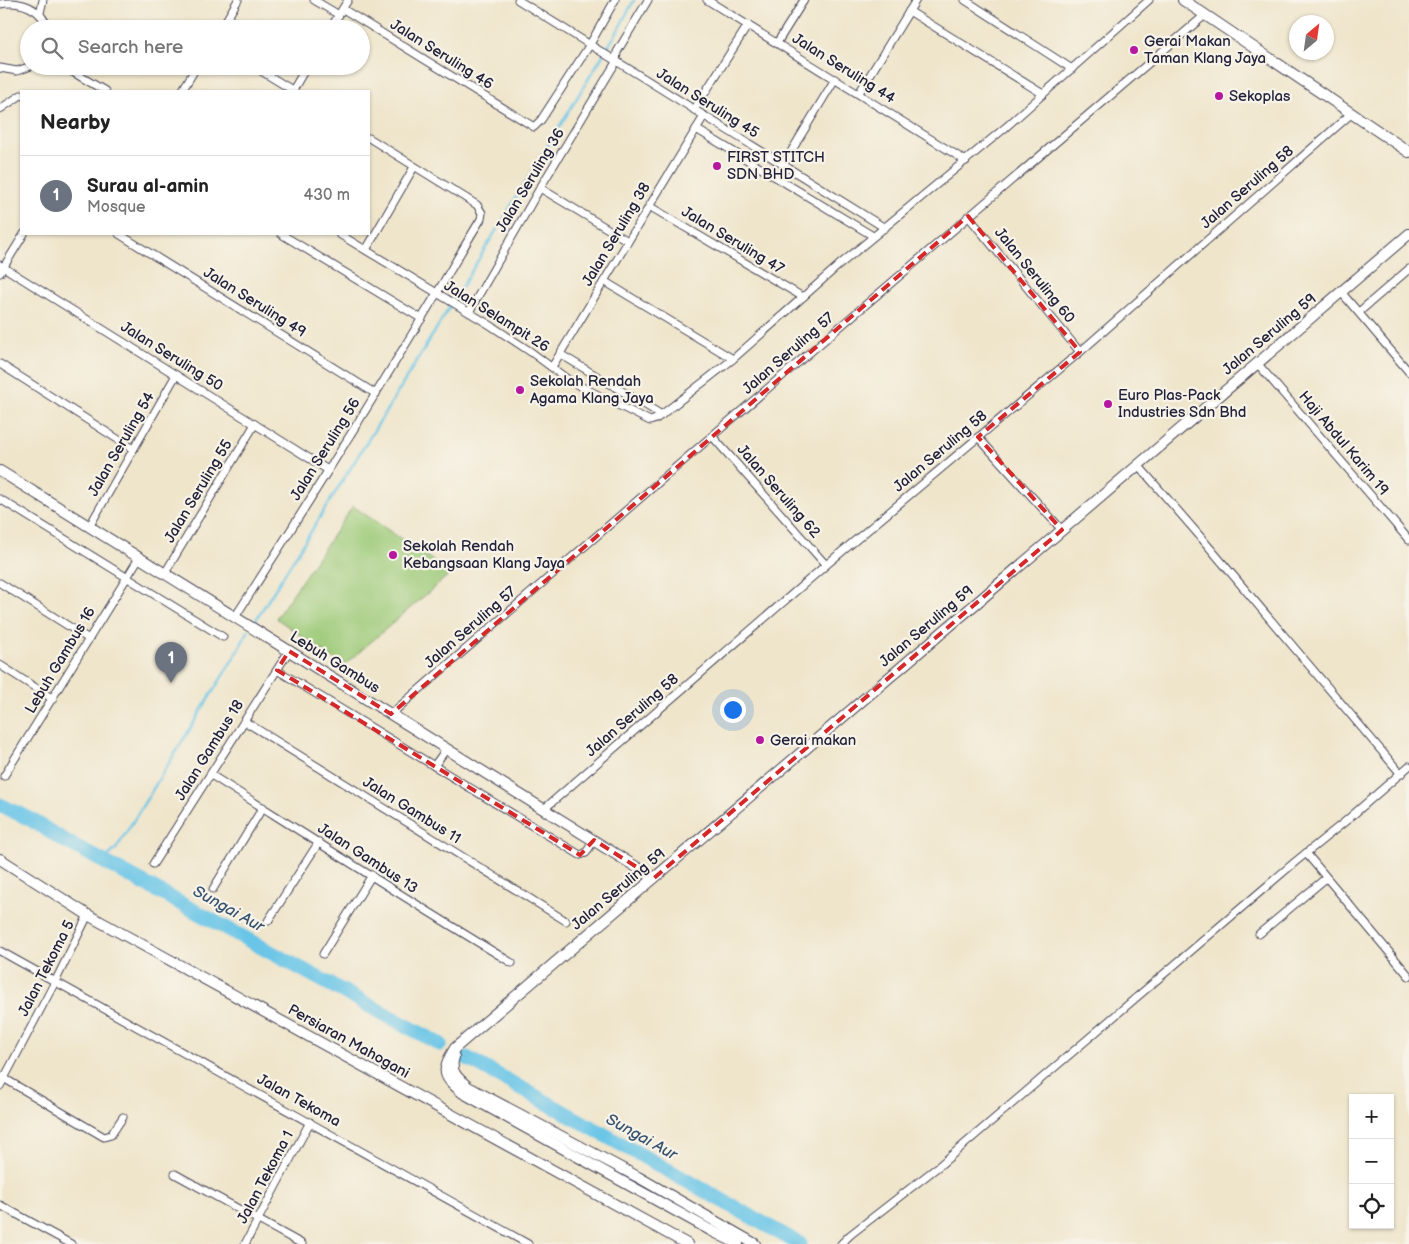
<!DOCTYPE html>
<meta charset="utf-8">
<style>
:root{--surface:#fff;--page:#f6f6f6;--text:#222;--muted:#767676;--line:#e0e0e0;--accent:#b5179e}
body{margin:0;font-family:"Balsamiq Sans",sans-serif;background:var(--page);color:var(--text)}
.controls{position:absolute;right:15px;bottom:15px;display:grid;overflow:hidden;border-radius:0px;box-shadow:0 1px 4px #0004}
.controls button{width:45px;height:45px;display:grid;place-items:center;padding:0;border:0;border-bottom:1px solid var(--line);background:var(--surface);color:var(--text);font:25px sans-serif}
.compass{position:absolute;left:1289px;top:15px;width:45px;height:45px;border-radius:50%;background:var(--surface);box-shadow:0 1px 4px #0004;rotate:29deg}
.you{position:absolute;left:732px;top:709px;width:18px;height:18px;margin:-12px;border:4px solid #fff;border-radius:50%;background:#1a73e8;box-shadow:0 0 0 8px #1a73e833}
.badge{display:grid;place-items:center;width:32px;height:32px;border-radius:50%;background:var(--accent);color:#fff;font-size:16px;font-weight:700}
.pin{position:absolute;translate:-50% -41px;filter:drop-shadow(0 1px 2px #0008)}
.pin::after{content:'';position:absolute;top:26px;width:18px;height:15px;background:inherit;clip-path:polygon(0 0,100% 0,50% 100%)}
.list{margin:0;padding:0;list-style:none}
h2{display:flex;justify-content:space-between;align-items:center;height:65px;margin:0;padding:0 20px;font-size:21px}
h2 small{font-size:16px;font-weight:400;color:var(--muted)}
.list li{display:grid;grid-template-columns:32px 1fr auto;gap:15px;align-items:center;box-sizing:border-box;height:80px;padding:0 20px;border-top:1px solid var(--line)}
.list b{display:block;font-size:19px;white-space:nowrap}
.list p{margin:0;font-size:16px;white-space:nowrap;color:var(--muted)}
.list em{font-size:16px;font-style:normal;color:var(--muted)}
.icon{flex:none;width:28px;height:28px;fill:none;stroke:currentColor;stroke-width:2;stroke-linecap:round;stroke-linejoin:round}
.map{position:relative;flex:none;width:1409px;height:1244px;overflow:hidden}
.search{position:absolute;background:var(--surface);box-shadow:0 1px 4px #0004;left:20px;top:20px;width:350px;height:55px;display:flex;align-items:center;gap:12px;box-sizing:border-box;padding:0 18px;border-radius:28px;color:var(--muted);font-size:19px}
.panel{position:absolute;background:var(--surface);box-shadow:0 1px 4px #0004;left:20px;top:90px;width:350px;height:145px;border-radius:0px}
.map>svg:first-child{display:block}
.green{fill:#9dca78;stroke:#60765a}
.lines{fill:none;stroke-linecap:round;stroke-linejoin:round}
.stream{stroke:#69c5e7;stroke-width:2.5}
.river{stroke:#69c5e7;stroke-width:15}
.street-casing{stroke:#413f51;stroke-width:9}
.secondary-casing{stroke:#413f51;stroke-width:12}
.street{stroke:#fff;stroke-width:7}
.secondary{stroke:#fff;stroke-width:10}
.marked{fill:none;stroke:#d62828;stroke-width:4;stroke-dasharray:10 6;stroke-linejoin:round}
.poi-dot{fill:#b5179e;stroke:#f7f3e8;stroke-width:2}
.labels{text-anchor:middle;stroke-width:4.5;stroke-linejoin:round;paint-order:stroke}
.poi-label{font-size:15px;fill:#22223b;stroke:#f7f3e8;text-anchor:start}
.street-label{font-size:15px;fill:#22223b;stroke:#f7f3e8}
.water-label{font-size:16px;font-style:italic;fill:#37536f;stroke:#f7f3e8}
</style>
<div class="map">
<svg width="1409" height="1244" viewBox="0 0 1409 1244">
<rect width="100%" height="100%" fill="#f7f3e8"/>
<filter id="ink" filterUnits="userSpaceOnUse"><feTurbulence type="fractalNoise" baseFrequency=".02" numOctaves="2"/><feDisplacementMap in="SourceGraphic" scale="10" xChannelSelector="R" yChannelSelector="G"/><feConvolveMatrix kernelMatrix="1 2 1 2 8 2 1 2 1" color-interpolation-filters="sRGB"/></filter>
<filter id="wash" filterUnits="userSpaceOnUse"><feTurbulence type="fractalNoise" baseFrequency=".0096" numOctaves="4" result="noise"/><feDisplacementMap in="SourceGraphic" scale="20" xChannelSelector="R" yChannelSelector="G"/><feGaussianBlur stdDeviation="1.12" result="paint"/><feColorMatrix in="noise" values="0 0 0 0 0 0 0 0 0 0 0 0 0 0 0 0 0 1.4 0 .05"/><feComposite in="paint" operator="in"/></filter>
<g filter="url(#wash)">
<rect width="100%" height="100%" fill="#efe5cb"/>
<!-- green -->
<path class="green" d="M353,506L451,573L343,666L276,618Z"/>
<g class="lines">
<!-- stream -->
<g class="stream">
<path d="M252,626L393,400L617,32L634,0"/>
<path d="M103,861L116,849L233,659L249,630"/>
</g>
<!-- river -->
<g class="river">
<path d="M0,805L30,819L60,838L440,1044"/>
<path d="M467,1058L800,1244"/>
</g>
</g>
</g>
<g filter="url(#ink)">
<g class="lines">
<!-- street casing -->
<g class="street-casing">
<g id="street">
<path d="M314,0L339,15"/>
<path d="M518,0L885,228"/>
<path d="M707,0L966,161"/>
<path d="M965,0L1072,69"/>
<path d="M0,4C20,0 42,8 48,29"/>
<path d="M343,9L534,127L541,120L589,46L615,0"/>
<path d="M909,11L1043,94"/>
<path d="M40,13L43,0"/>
<path d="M221,29L238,0"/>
<path d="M330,29L348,0"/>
<path d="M777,43L804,0"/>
<path d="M57,66L66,68L105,91"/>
<path d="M253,66L294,91"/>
<path d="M0,68L17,71L31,66"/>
<path d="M293,90L307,66"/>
<path d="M182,91L197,66"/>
<path d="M859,93L916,0"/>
<path d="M0,109L21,95"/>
<path d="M694,110L748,25"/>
<path d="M696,129L873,236"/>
<path d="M783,165L835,79"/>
<path d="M540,188L628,241"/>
<path d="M649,206L803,297"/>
<path d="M968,216L1080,352"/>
<path d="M119,234L376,394"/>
<path d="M281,234L422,319"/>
<path d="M339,234L490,325L531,352L570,381L650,421L656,419L733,359L838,266L1006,127L1149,0"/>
<path d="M366,250L414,167"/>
<path d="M0,265L328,470"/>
<path d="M0,273L24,234"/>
<path d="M604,281L733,359"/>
<path d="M1341,292L1409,372"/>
<path d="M469,312L540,188L616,62L617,52L648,0"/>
<path d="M1359,312L1409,269"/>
<path d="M560,354L662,415"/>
<path d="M1257,363L1409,540"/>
<path d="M0,364L133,449"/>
<path d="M552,367L704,116"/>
<path d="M712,436L826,565"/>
<path d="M978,437L1062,530"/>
<path d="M1138,465L1198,534L1401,774"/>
<path d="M0,499L223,637"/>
<path d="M89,527L176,375"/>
<path d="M165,573L255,424"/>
<path d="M0,583L89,639"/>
<path d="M235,617C299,518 362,417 423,316C443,284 461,251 481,219L482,213L477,205L369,138"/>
<path d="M0,665L53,699"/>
<path d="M277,670L580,855L586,853L594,840"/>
<path d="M391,714L712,436L1205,15"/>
<path d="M244,721L566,921"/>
<path d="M434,766L447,748"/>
<path d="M211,775C311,838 411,902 512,963"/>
<path d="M4,776L139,558"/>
<path d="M544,809L826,565L1080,352L1352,113"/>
<path d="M1306,853L1409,976"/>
<path d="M153,864L289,651"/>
<path d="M213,889L263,807"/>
<path d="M268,921L319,842"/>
<path d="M1259,934L1326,878"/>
<path d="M0,951L528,1244"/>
<path d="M323,954L372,875"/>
<path d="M0,1076L104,1137L111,1135L123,1117"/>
<path d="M0,1086L55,982L88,915"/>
<path d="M175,1174L302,1244"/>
<path d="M0,1205L71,1244"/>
<path d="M245,1244L310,1122"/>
<path d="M841,1244L850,1235L939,1166L1295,862L1347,820L1409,766"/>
</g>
</g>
<!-- secondary casing -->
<g class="secondary-casing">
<g id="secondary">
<path d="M1183,0L1409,152"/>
<path d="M0,471L654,878"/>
<path d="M0,859L88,915L687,1244"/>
<path d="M454,1057C449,1072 458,1078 468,1087L638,1177L755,1244"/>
<path d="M738,1244L710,1230L463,1093C442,1076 441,1071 455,1048L1409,234"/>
</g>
</g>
<!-- street -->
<use href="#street" class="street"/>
<!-- secondary -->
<use href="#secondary" class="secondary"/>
</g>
</g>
<!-- marked area -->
<path class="marked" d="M968,216L1080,352L978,437L1062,530L654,878L594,840L580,855L277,670L289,651L391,714Z"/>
<!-- markers -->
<g class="poi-dot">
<circle cx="1134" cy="50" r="5"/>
<circle cx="1219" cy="96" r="5"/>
<circle cx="717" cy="166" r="5"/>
<circle cx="520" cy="390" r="5"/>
<circle cx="1108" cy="404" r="5"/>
<circle cx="393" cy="555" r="5"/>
<circle cx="760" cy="740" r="5"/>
</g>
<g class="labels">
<!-- poi labels -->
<g class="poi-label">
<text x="1144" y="46">Gerai Makan<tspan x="1144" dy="17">Taman Klang Jaya</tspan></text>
<text x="1229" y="101">Sekoplas</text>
<text x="727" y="162">FIRST STITCH<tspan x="727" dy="17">SDN BHD</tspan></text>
<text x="530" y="386">Sekolah Rendah<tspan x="530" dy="17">Agama Klang Jaya</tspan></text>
<text x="1118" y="400">Euro Plas-Pack<tspan x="1118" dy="17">Industries Sdn Bhd</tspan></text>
<text x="403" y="551">Sekolah Rendah<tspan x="403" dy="17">Kebangsaan Klang Jaya</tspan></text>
<text x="770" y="745">Gerai makan</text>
</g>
<!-- street labels -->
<g class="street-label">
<text transform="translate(442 54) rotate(32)" y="5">Jalan Seruling 46</text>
<text transform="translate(844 68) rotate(32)" y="5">Jalan Seruling 44</text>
<text transform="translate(708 103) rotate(32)" y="5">Jalan Seruling 45</text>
<text transform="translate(530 180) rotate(-59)" y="5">Jalan Seruling 36</text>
<text transform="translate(1247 187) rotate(-41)" y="5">Jalan Seruling 58</text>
<text transform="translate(616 234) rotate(-59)" y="5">Jalan Seruling 38</text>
<text transform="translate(733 240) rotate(31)" y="5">Jalan Seruling 47</text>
<text transform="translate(1035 275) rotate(51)" y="5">Jalan Seruling 60</text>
<text transform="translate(255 302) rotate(32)" y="5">Jalan Seruling 49</text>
<text transform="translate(497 316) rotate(32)" y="5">Jalan Selampit 26</text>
<text transform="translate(1269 334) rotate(-40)" y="5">Jalan Seruling 59</text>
<text transform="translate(788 353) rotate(-41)" y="5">Jalan Seruling 57</text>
<text transform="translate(172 356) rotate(32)" y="5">Jalan Seruling 50</text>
<text transform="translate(1344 443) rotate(50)" y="5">Haji Abdul Karim 19</text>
<text transform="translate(121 444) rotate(-60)" y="5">Jalan Seruling 54</text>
<text transform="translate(325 449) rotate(-58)" y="5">Jalan Seruling 56</text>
<text transform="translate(940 451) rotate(-40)" y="5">Jalan Seruling 58</text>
<text transform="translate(198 491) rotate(-59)" y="5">Jalan Seruling 55</text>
<text transform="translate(779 491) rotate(49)" y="5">Jalan Seruling 62</text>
<text transform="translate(926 626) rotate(-40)" y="5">Jalan Seruling 59</text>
<text transform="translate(470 627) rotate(-41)" y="5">Jalan Seruling 57</text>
<text transform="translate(60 660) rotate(-59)" y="5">Lebuh Gambus 16</text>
<text transform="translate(335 662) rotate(32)" y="5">Lebuh Gambus</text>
<text transform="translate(632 715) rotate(-41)" y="5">Jalan Seruling 58</text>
<text transform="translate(209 750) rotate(-58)" y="5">Jalan Gambus 18</text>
<text transform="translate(412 810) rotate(32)" y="5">Jalan Gambus 11</text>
<text transform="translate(368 858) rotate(33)" y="5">Jalan Gambus 13</text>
<text transform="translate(618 889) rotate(-40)" y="5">Jalan Seruling 59</text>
<text transform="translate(46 968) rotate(-63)" y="5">Jalan Tekoma 5</text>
<text transform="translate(349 1041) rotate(29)" y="5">Persiaran Mahogani</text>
<text transform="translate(299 1100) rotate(29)" y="5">Jalan Tekoma</text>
<text transform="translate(265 1177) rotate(-62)" y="5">Jalan Tekoma 1</text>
</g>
<!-- water labels -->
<g class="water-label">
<text transform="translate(229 908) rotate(29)" y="6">Sungai Aur</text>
<text transform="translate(642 1136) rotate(29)" y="6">Sungai Aur</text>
</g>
</g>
</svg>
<div class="controls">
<button>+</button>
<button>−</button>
<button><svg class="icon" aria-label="locate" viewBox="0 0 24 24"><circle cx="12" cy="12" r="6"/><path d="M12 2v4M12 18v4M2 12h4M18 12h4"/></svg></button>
</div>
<svg class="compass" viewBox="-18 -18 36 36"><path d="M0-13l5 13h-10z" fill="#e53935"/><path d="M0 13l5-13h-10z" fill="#767676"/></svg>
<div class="you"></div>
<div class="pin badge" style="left:171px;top:683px;background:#6b7280">1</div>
<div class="search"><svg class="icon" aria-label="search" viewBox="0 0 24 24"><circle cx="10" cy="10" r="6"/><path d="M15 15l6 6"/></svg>Search here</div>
<section class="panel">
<h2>Nearby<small></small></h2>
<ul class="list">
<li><span class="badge" style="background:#6b7280">1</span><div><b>Surau al-amin</b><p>Mosque</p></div><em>430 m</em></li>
</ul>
</section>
</div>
